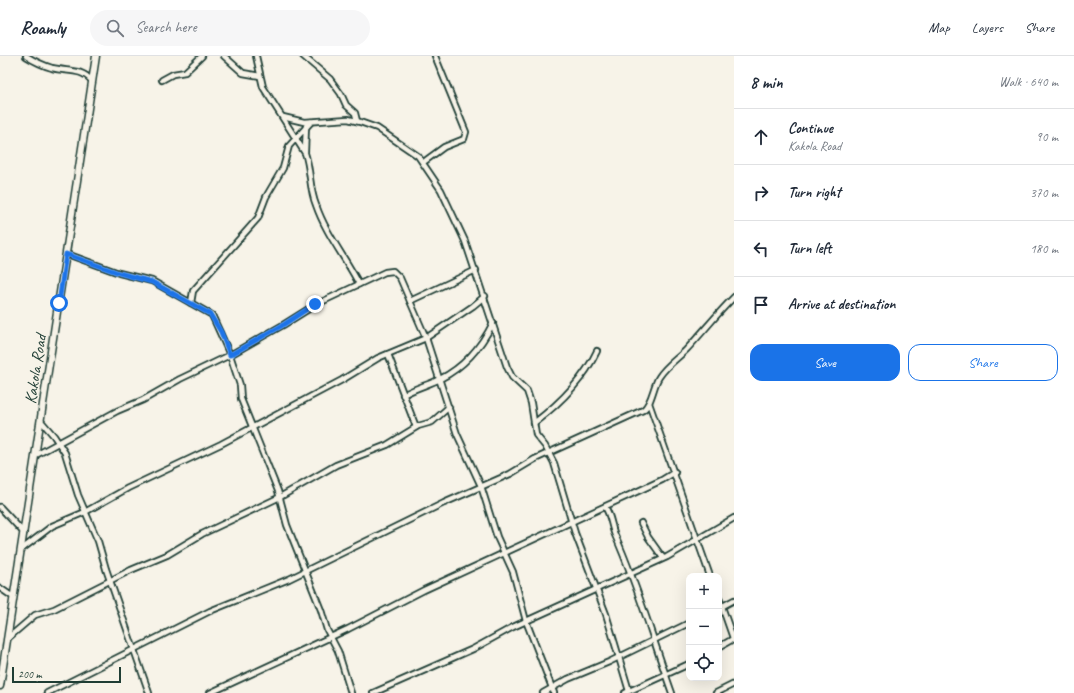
<!DOCTYPE html>
<meta charset="utf-8">
<style>
:root{--surface:#fff;--page:#f6f6f7;--text:#1f2937;--muted:#747a83;--line:#e0e1e3;--accent:#1a73e8}
body{margin:0;font-family:Caveat,sans-serif;background:var(--page);color:var(--text)}
.controls{position:absolute;right:12px;bottom:12px;display:grid;overflow:hidden;border-radius:8px;box-shadow:0 4px 16px #0002}
.controls button{width:36px;height:36px;display:grid;place-items:center;padding:0;border:0;border-bottom:1px solid var(--line);background:var(--surface);color:var(--text);font:20px sans-serif}
.scale{position:absolute;left:12px;bottom:10px;width:109px;box-sizing:border-box;padding-left:4px;border:2px solid #1f3d34;border-top:0;font-size:11px;line-height:14px;white-space:nowrap;color:#1f3d34;-webkit-text-stroke:3px #f7f3e8;paint-order:stroke}
.stop{position:absolute;width:12px;height:12px;margin:-9px;border:3px solid #1a73e8;border-radius:50%;background:#fff}
.stop.end{background:#1a73e8;border-color:#fff;box-shadow:0 1px 4px #0008}
.list{margin:0;padding:0;list-style:none}
h2{display:flex;justify-content:space-between;align-items:center;height:52px;margin:0;padding:0 16px;font-size:17px}
h2 small{font-size:13px;font-weight:400;color:var(--muted)}
.list li{display:grid;grid-template-columns:26px 1fr auto;gap:12px;align-items:center;box-sizing:border-box;height:56px;padding:0 16px;border-top:1px solid var(--line)}
.list b{display:block;font-size:15px;white-space:nowrap}
.list p{margin:0;font-size:13px;white-space:nowrap;color:var(--muted)}
.list em{font-size:13px;font-style:normal;color:var(--muted)}
.actions{display:flex;gap:8px;padding:12px 16px}
.actions a{flex:1;padding:9px 0;border:1px solid var(--accent);border-radius:12px;text-align:center;font-size:14px;color:var(--accent)}
.actions .main{background:var(--accent);color:#fff}
.icon{flex:none;width:22px;height:22px;fill:none;stroke:currentColor;stroke-width:2;stroke-linecap:round;stroke-linejoin:round}
.map{position:relative;flex:none;width:734px;height:637px;overflow:hidden}
header{display:flex;align-items:center;gap:24px;box-sizing:border-box;height:56px;padding:0 20px;background:var(--surface);border-bottom:1px solid var(--line)}
header strong{font-size:19px}
nav{display:flex;gap:22px;margin-inline-start:auto;font-size:14px}
.search{width:280px;height:36px;background:var(--page);display:flex;align-items:center;gap:10px;box-sizing:border-box;padding:0 14px;border-radius:22px;color:var(--muted);font-size:15px}
main{display:flex}
aside{flex:1;background:var(--surface)}
.map>svg:first-child{display:block}
.lines{fill:none;stroke-linecap:round;stroke-linejoin:round}
.minor-casing{stroke:#1f3d34;stroke-width:8}
.secondary-casing{stroke:#1f3d34;stroke-width:9}
.minor{stroke:#f7f3e8;stroke-width:4.5}
.secondary{stroke:#f7f3e8;stroke-width:6}
.route{stroke:#1a73e8;stroke-width:5}
.labels{text-anchor:middle;stroke-width:3;stroke-linejoin:round;paint-order:stroke}
.street-label{font-size:17px;fill:#1f3d34;stroke:#f7f3e8}
</style>
<header>
<strong>Roamly</strong>
<div class="search"><svg class="icon" aria-label="search" viewBox="0 0 24 24"><circle cx="10" cy="10" r="6"/><path d="M15 15l6 6"/></svg>Search here</div>
<nav><a>Map</a><a>Layers</a><a>Share</a></nav>
</header>
<main>
<div class="map">
<svg width="734" height="637" viewBox="0 0 734 637">
<rect width="100%" height="100%" fill="#f7f3e8"/>
<filter id="ink" filterUnits="userSpaceOnUse"><feTurbulence type="fractalNoise" baseFrequency=".025" numOctaves="2"/><feDisplacementMap in="SourceGraphic" scale="8" xChannelSelector="R" yChannelSelector="G"/><feConvolveMatrix kernelMatrix="1 2 1 2 8 2 1 2 1" color-interpolation-filters="sRGB"/></filter>
<g filter="url(#ink)">
<g class="lines">
<!-- minor casing -->
<g class="minor-casing">
<g id="minor">
<path d="M26,0C34,5 42,9 52,12C68,16 81,12 92,25"/>
<path d="M224,0L243,17L260,20"/>
<path d="M256,0L263,31L305,97C311,114 309,132 316,149C326,178 345,201 359,228"/>
<path d="M303,0L330,23L341,38L346,49L355,57L357,65"/>
<path d="M162,24L173,18L185,16L202,0"/>
<path d="M283,61L304,66L348,63L360,66L377,72L418,100L441,134L465,185L507,311L512,321L527,335L531,347L536,379L545,390L554,407L575,477L606,558L629,635"/>
<path d="M305,96L306,70"/>
<path d="M425,105L444,91L464,83L466,76L435,0"/>
<path d="M67,198L119,217L152,225L212,259L230,299L240,329L241,343L278,435L287,469L321,554L327,574L338,595L351,637"/>
<path d="M410,245L476,214"/>
<path d="M191,247L193,235L258,162L266,141L283,112L289,90L311,66"/>
<path d="M388,298L416,371"/>
<path d="M403,339C415,332 428,329 440,323C464,311 481,291 493,267"/>
<path d="M649,347L710,520"/>
<path d="M41,365L54,380L65,397L78,439L98,485L106,513L149,637"/>
<path d="M534,367C559,348 584,323 597,295"/>
<path d="M36,399L117,355L143,344L180,323L230,299L283,269L315,249L385,216L393,215L400,222L426,282L457,378L481,430L497,481L513,516L526,565L554,637"/>
<path d="M0,451L24,477"/>
<path d="M605,451C611,459 611,470 615,479C638,530 653,584 672,637"/>
<path d="M641,467L648,481L663,502"/>
<path d="M22,493L52,470L85,456L128,432L221,388L342,324L378,302L426,282L473,250L485,240"/>
<path d="M0,532L13,541"/>
<path d="M719,542L734,585"/>
<path d="M721,551L734,544"/>
<path d="M7,583L35,559L54,553L131,514L167,499L202,478L280,441L336,409L387,389L418,370L432,366L449,351"/>
<path d="M719,591L733,583"/>
<path d="M47,637L210,555L289,523L444,447L510,418L535,403L643,354C652,348 653,330 659,321C666,310 677,303 686,294C702,277 717,258 734,241"/>
<path d="M210,637L348,573L424,534L662,424L675,416"/>
<path d="M373,637L473,593L513,571L667,501L734,462"/>
<path d="M543,637L568,623L609,606L689,567"/>
<path d="M625,637L689,608"/>
<path d="M716,637L734,628"/>
</g>
</g>
<!-- secondary casing -->
<g class="secondary-casing">
<path id="secondary" d="M0,630L96,0"/>
</g>
<!-- minor -->
<use href="#minor" class="minor"/>
<!-- secondary -->
<use href="#secondary" class="secondary"/>
</g>
</g>
<g class="lines" filter="url(#ink)">
<!-- route -->
<path class="route" d="M59,247L66,198L119,217L152,226L210,258L221,276L230,299L283,269L315,248"/>
</g>
<g class="labels">
<!-- street labels -->
<g class="street-label">
<text transform="translate(35 313) rotate(-81)" y="6">Kakola Road</text>
</g>
</g>
</svg>
<div class="controls">
<button>+</button>
<button>−</button>
<button><svg class="icon" aria-label="locate" viewBox="0 0 24 24"><circle cx="12" cy="12" r="6"/><path d="M12 2v4M12 18v4M2 12h4M18 12h4"/></svg></button>
</div>
<div class="scale">200 m</div>
<div class="stop" style="left:59px;top:247px"></div>
<div class="stop end" style="left:315px;top:248px"></div>
</div>
<aside>
<h2>8 min<small>Walk · 640 m</small></h2>
<ul class="list">
<li><svg class="icon" aria-label="ahead" viewBox="0 0 24 24"><path d="M12 20V5M6 11l6-6 6 6"/></svg><div><b>Continue</b><p>Kakola Road</p></div><em>90 m</em></li>
<li><svg class="icon" aria-label="right" viewBox="0 0 24 24"><path d="M7 20v-9h11M14 6l5 5-5 5"/></svg><div><b>Turn right</b></div><em>370 m</em></li>
<li><svg class="icon" aria-label="left" viewBox="0 0 24 24"><path d="M17 20v-9H6M10 6l-5 5 5 5"/></svg><div><b>Turn left</b></div><em>180 m</em></li>
<li><svg class="icon" aria-label="arrive" viewBox="0 0 24 24"><path d="M6 21V4h12l-3 4 3 4H6"/></svg><div><b>Arrive at destination</b></div></li>
</ul>
<div class="actions"><a class="main">Save</a><a>Share</a></div>
</aside>
</main>
